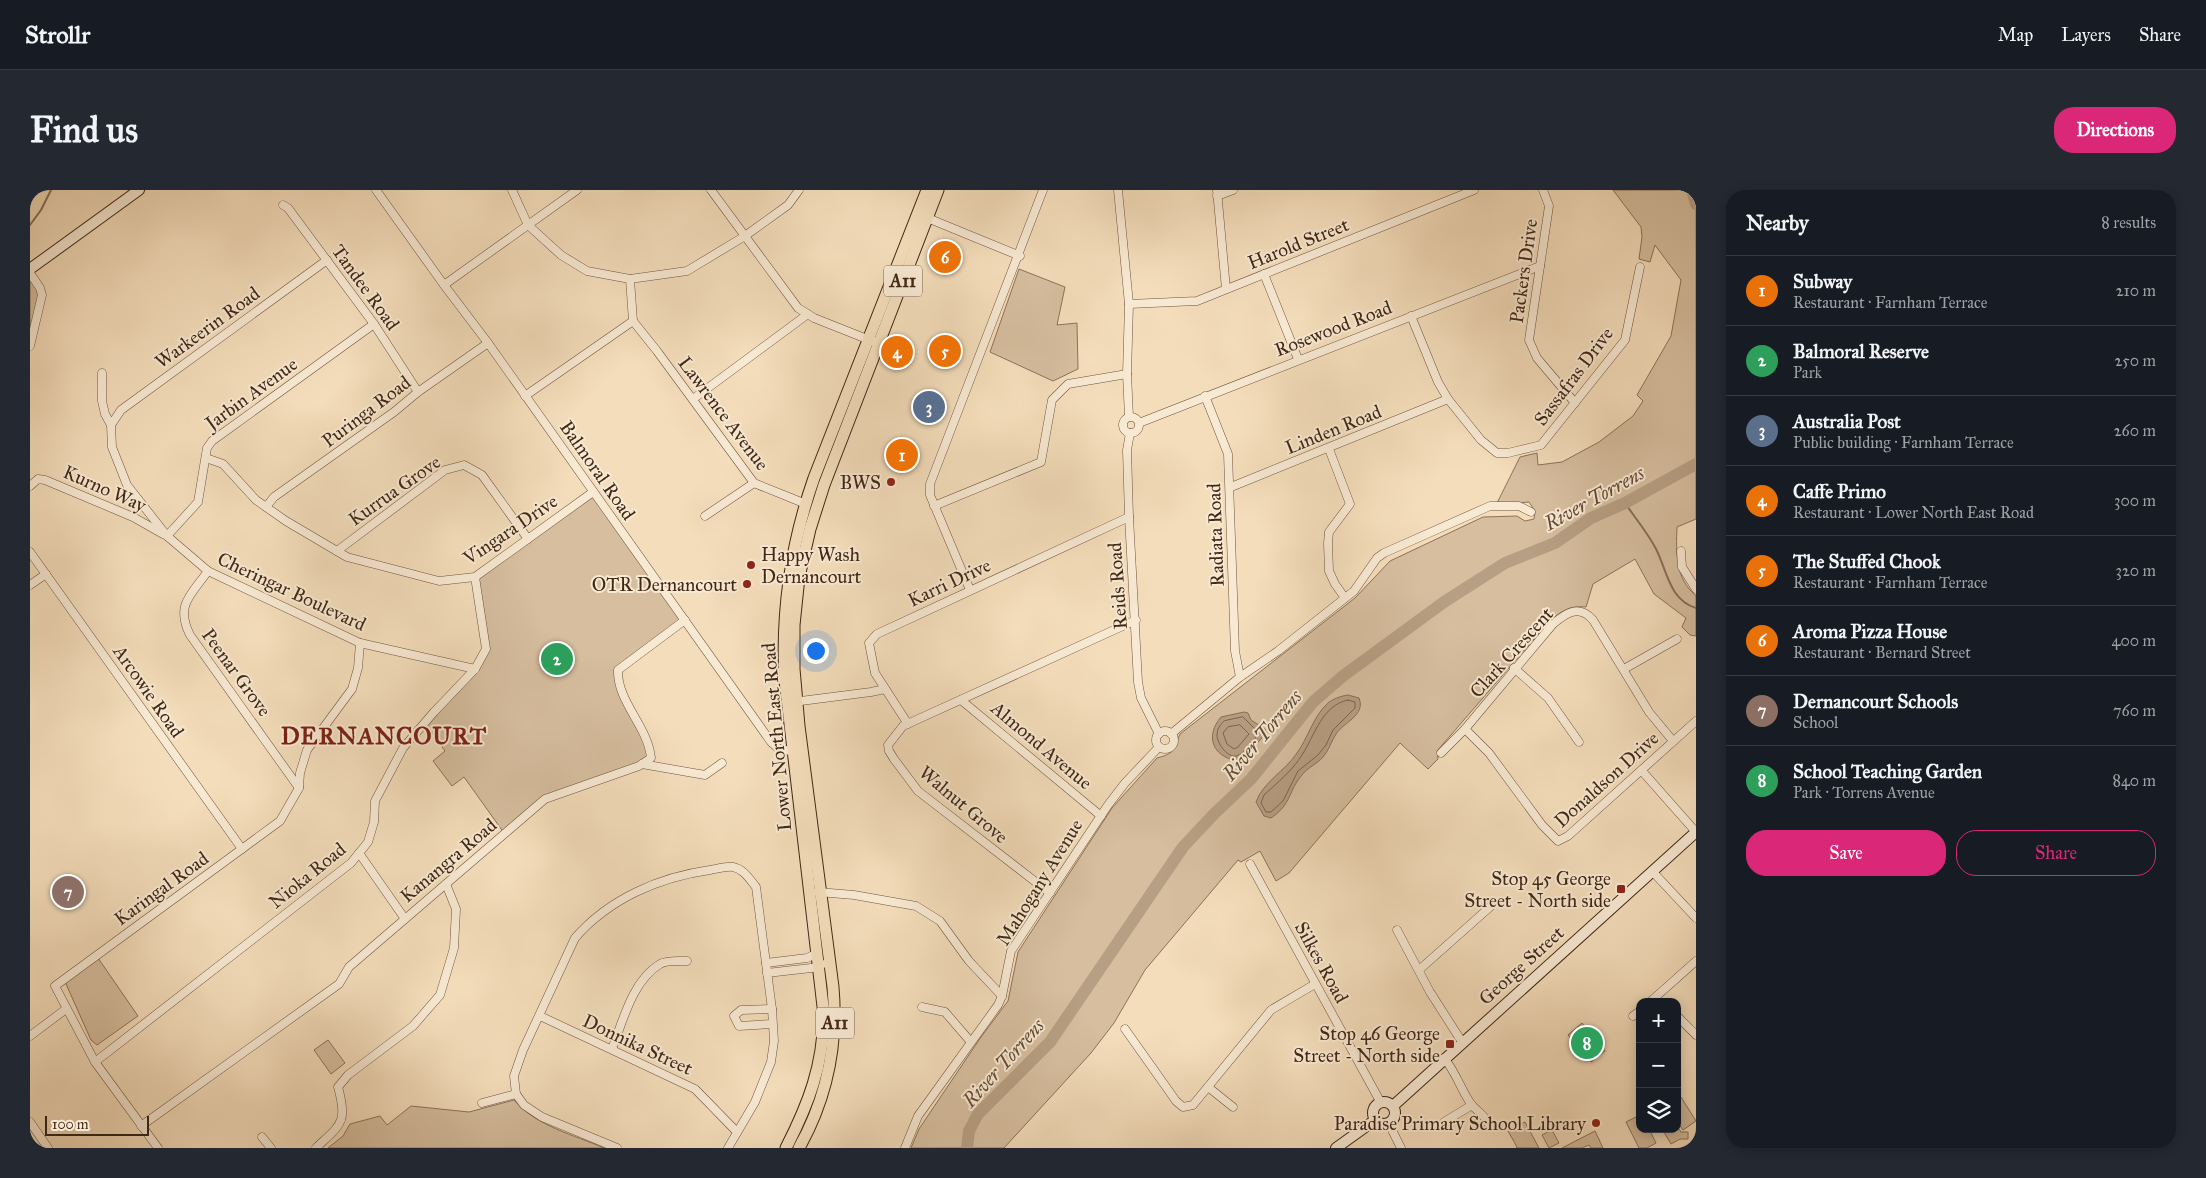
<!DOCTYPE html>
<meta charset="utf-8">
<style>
:root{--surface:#171b24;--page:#242831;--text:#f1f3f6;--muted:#9ea1a6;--line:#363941;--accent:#db2777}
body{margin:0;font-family:"IM FELL Great Primer",serif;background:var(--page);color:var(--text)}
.controls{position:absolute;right:15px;bottom:15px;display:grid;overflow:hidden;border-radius:10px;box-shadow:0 2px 12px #0003}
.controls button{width:45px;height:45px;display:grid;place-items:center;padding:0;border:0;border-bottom:1px solid var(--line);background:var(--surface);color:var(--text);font:25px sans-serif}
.scale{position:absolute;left:15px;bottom:12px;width:104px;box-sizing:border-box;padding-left:5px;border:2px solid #412715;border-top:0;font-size:14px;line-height:18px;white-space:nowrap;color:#412715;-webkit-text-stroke:4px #f8e9d3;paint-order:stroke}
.you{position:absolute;left:785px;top:460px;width:18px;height:18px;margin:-12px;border:4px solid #fff;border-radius:50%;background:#1a73e8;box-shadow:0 0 0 8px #1a73e833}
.badge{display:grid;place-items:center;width:32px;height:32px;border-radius:50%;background:var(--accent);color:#fff;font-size:16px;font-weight:700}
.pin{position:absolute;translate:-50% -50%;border:2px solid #fff;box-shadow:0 1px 5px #0006}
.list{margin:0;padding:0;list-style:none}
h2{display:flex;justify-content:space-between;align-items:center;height:65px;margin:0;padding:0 20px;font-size:21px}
h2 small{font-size:16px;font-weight:400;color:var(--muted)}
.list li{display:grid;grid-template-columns:32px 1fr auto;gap:15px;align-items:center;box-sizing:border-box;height:70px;padding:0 20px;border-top:1px solid var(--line)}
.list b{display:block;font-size:19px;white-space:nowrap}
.list p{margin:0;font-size:16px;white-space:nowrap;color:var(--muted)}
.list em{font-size:16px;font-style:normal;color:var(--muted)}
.actions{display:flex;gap:10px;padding:15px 20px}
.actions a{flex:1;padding:11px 0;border:1px solid var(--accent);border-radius:20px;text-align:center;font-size:18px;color:var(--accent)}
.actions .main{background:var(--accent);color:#fff}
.icon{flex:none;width:28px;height:28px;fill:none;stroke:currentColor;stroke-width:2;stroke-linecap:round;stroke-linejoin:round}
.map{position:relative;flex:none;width:1666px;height:958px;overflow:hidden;border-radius:20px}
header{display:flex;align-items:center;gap:30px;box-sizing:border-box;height:70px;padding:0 25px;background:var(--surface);border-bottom:1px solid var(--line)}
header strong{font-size:24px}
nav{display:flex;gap:28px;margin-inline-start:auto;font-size:18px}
.intro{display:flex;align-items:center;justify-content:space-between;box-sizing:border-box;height:120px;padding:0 30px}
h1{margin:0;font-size:35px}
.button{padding:12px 22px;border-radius:20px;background:var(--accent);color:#fff;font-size:18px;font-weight:700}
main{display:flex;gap:30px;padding:0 30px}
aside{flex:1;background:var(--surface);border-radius:20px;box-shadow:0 2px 12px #0003}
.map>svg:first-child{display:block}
.green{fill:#d6be9f;stroke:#8c725a}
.water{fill:#b79f83;stroke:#886f57}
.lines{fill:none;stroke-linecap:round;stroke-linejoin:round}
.shore{stroke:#7c634c;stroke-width:1}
.stream{stroke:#886f57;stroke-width:2}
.river{stroke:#b79f83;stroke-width:12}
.street-casing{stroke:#6e543e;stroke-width:9}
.secondary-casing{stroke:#412715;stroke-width:12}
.primary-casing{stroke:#412715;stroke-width:13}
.street{stroke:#f8e9d3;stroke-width:8}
.secondary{stroke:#f8e9d3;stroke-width:10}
.primary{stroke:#f4ddbb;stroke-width:11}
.poi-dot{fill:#8f2418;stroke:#f8e9d3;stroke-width:2}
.labels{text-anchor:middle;stroke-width:4;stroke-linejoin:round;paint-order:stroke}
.shield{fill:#f8e9d3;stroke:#78614e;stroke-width:1}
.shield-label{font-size:18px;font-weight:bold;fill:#412715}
.street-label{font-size:19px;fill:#412715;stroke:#f8e9d3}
.poi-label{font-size:19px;fill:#412715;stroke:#f8e9d3;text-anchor:end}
.water-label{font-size:20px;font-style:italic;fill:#644b36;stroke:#f8e9d3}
.district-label{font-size:24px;font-weight:bold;letter-spacing:1px;fill:#7a1f14;stroke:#f8e9d3}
</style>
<header>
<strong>Strollr</strong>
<nav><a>Map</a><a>Layers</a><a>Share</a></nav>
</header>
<div class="intro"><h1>Find us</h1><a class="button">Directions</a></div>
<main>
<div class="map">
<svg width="1666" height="958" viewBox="0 0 1666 958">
<rect width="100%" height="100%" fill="#f4ddbb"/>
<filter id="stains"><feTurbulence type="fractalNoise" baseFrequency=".004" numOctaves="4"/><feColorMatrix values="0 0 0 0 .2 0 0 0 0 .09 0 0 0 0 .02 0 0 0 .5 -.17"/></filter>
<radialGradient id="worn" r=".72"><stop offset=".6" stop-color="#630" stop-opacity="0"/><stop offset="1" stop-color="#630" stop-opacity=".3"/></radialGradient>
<!-- green -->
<g class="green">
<path d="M1583,0H1666V329L1647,337C1646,363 1645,388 1666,406V446L1660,445L1652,437L1656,428L1624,404L1605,369L1563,394L1556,417C1538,415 1530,422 1517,434L1407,561L1408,569L1398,579L1370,553L1259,683L1246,691L1230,661L1211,672L1208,670L1115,780L1084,833L1061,863L974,958H881L889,939L951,847L978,811L988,762L1082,618L1127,568C1146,563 1143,560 1150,544L1325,408L1360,371L1453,327L1487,326L1495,331L1504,329L1505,321L1499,312L1466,315L1490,267L1507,263L1508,275L1532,272L1569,252L1603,226L1613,211L1607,205L1641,146L1651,90L1625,55L1620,72L1609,69L1612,47L1611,37Z"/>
<path d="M989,79L1035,97L1027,135L1047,133L1048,179L1023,191L960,162Z"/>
<path d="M0,83C17,108 7,129 0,156Z"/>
<path d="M563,302L655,430L588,480L587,494L621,568L515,609L474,643L434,587L422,596L403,571L415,561L395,533L445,479L456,459L445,387Z"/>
<path d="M68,768L108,826L67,855L61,850L36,794V791Z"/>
<path d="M1552,833L1575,861L1561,872L1538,845Z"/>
<path d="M298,850L315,873L301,884L284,860Z"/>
<path d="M1651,907L1666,931L1653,940L1647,931V909Z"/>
<path d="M484,910C506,936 544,945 574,958H298L313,946L320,934L350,926L357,935L381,916L439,922Z"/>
<path d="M1610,925V939H1619L1626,953L1617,958H1609L1596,932Z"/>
<path d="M1495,932L1509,958H1486L1487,957L1478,941Z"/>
<path d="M1647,936L1651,942H1658V949H1650L1641,954L1632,939H1647Z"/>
<path d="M1522,940L1529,953L1519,958L1512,945Z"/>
<path d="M1565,941L1573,958H1561L1559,955L1552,958H1532Z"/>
</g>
<!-- water -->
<g class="water">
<path d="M1318,505L1329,508C1336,525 1314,532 1306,544C1301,552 1299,560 1293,567C1287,574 1277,578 1272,585C1258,601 1262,614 1241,628L1234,626L1226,612C1233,592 1255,581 1267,563C1278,548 1283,527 1297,514C1302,509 1311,506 1318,505Z"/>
<path d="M1214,522L1218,523L1221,530L1235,539L1236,543L1216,566L1207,571C1182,566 1175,546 1191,527Z"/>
</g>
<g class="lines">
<!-- shore -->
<g class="shore">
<path d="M1318,510L1325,512V518L1303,540L1296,555L1288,565L1268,581L1253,611L1241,622H1236L1231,613L1234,605C1247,593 1263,580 1272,565C1285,545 1292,515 1318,510Z"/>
<path d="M1213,527L1229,543C1224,549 1215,563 1207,566C1197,568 1187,553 1187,545C1187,539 1190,535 1194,531Z"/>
<path d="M1210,535L1219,544L1208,557L1204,559L1197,554L1193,543L1198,537Z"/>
</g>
<!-- stream -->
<g class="stream">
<path d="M0,35L11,20L21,0"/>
<path d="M1595,313C1605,328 1618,343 1626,359C1637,380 1639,410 1666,418"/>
</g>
<!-- river -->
<g class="river">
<path d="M1662,0L1666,14"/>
<path d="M937,958L939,941L948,924L1020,852L1153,657L1185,623L1221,589L1283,512L1313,486L1414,412L1475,373L1525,353L1561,328L1595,313L1666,274"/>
</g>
<!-- street casing -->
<g class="street-casing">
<g id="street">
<path d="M346,0L414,95L458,153L741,552L749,559L767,562"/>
<path d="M482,0L498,35L531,65L557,81L600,89L657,81L715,46L758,15L769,0"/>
<path d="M681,0L768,118L784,128L842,151"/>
<path d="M1088,0L1099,114L1097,184L1099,227"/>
<path d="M1187,0L1196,99"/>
<path d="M1513,0L1519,16L1499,150L1507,168L1545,213"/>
<path d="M1187,6L1203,0"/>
<path d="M253,15L258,18L344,134L388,202"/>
<path d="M895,27L990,66"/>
<path d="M0,83L10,98L12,105L0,156"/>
<path d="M1234,84L1268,169"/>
<path d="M414,95L547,0"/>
<path d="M1099,114L1167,111L1444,0"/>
<path d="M1381,126L1408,192L1418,209L1451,250L1467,263H1478L1511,255L1595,150L1610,77"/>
<path d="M603,131L627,161L724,293L776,314"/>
<path d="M72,183V211L75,224L81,235L82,257L97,295L137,346L178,381L330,453L445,479"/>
<path d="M495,206L603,131L600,89"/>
<path d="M1175,206L1198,264L1205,461L1210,487"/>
<path d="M663,209L778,124"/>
<circle cx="1101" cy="235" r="8"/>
<path d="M1109,233L1510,76"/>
<path d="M81,235L91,220L297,70"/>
<path d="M1100,243L1097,260L1099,327L1108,492L1111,508L1129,544"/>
<path d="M1299,259L1320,314L1299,342L1298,353L1299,381L1305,394L1315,408"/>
<path d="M176,268L193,274L226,310L256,331L317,367L409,391L445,387L563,302"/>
<path d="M0,296L8,289L15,290L103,327L133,344"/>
<path d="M1201,297L1418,209"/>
<path d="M904,316L1011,272L1022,210L1038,194L1097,184"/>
<path d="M236,317L244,307L364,222L388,202L458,153"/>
<path d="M675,326L724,293"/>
<path d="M137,346L168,312L177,258L182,251L344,134"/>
<path d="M307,361L415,280L434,275L452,285L498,349"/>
<path d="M1651,361L1652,377L1666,399"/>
<path d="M0,362L212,659"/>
<path d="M178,381C161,405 145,415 160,445L269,598"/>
<path d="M0,395L16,384"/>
<path d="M940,400L900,305V294L1013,0"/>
<path d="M1484,478L1518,508L1549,552"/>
<path d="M1594,479L1647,449"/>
<path d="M931,510L1071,626"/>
<path d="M763,512L841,502L855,499"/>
<path d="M878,534L845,483L839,453L847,444L1099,327"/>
<path d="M1435,539L1459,563L1512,635L1528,651L1538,646L1666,531"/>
<circle cx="1135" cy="550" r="9"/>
<path d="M1141,544L1210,487L1248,461L1324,401L1347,368L1354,363L1460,316H1489L1501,322"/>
<path d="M1411,563L1435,539L1523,434C1536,423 1549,414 1563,430L1619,522L1643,551"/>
<path d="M612,574L675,585L692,573"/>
<path d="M1612,581L1666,642"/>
<path d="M329,663L375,729"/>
<path d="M1220,674L1351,913"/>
<path d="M1622,681L1666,728"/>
<path d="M788,702L824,705L886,716L910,731L939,771L972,806"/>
<path d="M1020,703L888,601L864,569L859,561L858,555L873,536L1106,430"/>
<path d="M1367,740L1400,802L1432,852"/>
<path d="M736,773L777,768L788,763"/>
<path d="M1389,780L1460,717"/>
<path d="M737,783L790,777L792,774"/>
<path d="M1620,812L1666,771"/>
<path d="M892,817L915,822L940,851"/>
<path d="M742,819L711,820L704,826L709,836L742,834"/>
<path d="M510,826L665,899L707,942"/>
<path d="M1603,826L1610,821"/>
<path d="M1647,826L1666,845"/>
<path d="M1095,839L1146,911L1153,917L1163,915L1241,820L1285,794"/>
<path d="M0,846L36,819"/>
<path d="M582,859C593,831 602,791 630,774C636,770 649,771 657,771"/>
<path d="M1414,868C1426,882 1431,900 1441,914C1448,923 1453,922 1459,935"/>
<path d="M65,872L321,673L338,652L344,632L345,611L373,558L404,522L445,479L456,459L445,387"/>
<path d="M1178,897L1203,917"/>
<path d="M452,913L486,904"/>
<path d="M0,932L18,958"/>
<path d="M1414,932L1442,915"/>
<path d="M1359,934L1371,958"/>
<path d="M111,936L309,794L319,777L515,609L609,576L621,568C618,536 587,512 588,480L655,430"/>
<path d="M232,947L241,958"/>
<path d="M128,958L65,872L25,796L250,631L269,598L270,583L277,560L322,499L328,478L330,453"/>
<path d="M286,958C311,934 318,933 308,897L318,885L383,836L410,805L424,758L426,719L416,694"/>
<path d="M587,958L512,927L494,915L486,904L484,886L493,860L545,748C579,709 629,687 680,680C687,679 697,676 703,677C714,679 720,690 726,697L742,819L744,851L741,872L725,912L698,958"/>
<path d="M875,958L888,926L968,815L972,806L981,761L1078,615L1095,593L1129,557"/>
</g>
</g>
<!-- secondary casing -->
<g class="secondary-casing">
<g id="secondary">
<path d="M0,79L109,0"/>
<circle cx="1354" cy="923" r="11"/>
<path d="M1363,916L1666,642"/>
<path d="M1306,958L1345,930"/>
</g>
</g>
<!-- primary casing -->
<g class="primary-casing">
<g id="primary">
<path d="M756,958C779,913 793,876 794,825L755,491C751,421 761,354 784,288L897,0"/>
<path d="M769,958C797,908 808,854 803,797L769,536L764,479V435L769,387L780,339L794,295L908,0"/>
</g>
</g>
<!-- street -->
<use href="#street" class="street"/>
<!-- secondary -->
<use href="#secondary" class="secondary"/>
<!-- primary -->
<use href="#primary" class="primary"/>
</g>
<!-- markers -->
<g class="poi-dot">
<circle cx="861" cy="292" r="5"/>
<circle cx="721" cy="375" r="5"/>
<circle cx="717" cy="394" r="5"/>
<rect x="1586" y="694" width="10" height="10" rx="2.5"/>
<rect x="1415" y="849" width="10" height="10" rx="2.5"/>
<circle cx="1566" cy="933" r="5"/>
</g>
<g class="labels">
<!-- shield labels -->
<g class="shield">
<rect x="854" y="75.5" width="38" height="31" rx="4"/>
<rect x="786" y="817.5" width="38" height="31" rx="4"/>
</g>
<g class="shield-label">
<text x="873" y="97">A11</text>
<text x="805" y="839">A11</text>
</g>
<!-- street labels -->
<g class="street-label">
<text transform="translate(1268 53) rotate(-22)" y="7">Harold Street</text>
<text transform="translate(1493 81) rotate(-82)" y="7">Packers Drive</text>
<text transform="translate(336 97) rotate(54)" y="7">Tandee Road</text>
<text transform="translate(177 137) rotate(-36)" y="7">Warkeerin Road</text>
<text transform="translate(1303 138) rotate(-21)" y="7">Rosewood Road</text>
<text transform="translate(1543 186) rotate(-53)" y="7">Sassafras Drive</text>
<text transform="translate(221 203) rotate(-36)" y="7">Jarbin Avenue</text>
<text transform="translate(336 221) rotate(-37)" y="7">Puringa Road</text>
<text transform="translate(694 223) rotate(53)" y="7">Lawrence Avenue</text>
<text transform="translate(1303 239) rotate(-22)" y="7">Linden Road</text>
<text transform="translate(568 280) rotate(55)" y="7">Balmoral Road</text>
<text transform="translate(75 298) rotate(24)" y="7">Kurno Way</text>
<text transform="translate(364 300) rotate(-35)" y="7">Kurrua Grove</text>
<text transform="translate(480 339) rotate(-34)" y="7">Vingara Drive</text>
<text transform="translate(1185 345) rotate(-92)" y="7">Radiata Road</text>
<text transform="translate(919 392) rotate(-25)" y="7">Karri Drive</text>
<text transform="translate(1087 396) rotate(-94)" y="7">Reids Road</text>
<text transform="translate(262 401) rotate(25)" y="7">Cheringar Boulevard</text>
<text transform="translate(1481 462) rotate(-48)" y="7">Clark Crescent</text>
<text transform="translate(207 482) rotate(54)" y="7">Peenar Grove</text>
<text transform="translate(119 501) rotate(55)" y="7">Arcowie Road</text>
<text transform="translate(746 547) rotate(-95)" y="7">Lower North East Road</text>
<text transform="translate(1012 555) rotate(40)" y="7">Almond Avenue</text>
<text transform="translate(1576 589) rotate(-42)" y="7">Donaldson Drive</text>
<text transform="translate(934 614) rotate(40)" y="7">Walnut Grove</text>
<text transform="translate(418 670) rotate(-40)" y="7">Kanangra Road</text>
<text transform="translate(277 685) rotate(-39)" y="7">Nioka Road</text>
<text transform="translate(1009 692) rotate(-58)" y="7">Mahogany Avenue</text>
<text transform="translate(131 698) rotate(-36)" y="7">Karingal Road</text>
<text transform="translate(1292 772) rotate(61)" y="7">Silkes Road</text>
<text transform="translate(1491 775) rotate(-42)" y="7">George Street</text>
<text transform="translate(608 854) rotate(25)" y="7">Donnika Street</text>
</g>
<!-- poi labels -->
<g class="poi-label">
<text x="851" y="299">BWS</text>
<text x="731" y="371" text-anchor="start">Happy Wash<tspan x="731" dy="22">Dernancourt</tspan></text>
<text x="707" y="401">OTR Dernancourt</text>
<text x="1581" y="695">Stop 45 George<tspan x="1581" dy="22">Street - North side</tspan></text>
<text x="1410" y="850">Stop 46 George<tspan x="1410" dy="22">Street - North side</tspan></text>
<text x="1556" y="940">Paradise Primary School Library</text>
</g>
<!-- water labels -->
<g class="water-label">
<text transform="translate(1564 308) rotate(-29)" y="7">River Torrens</text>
<text transform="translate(1232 545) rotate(-50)" y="7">River Torrens</text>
<text transform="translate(973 873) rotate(-48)" y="7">River Torrens</text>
</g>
<!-- district labels -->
<g class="district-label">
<text x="354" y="554">DERNANCOURT</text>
</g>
</g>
<rect width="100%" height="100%" filter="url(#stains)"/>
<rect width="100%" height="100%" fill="url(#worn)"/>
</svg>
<div class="controls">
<button>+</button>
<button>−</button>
<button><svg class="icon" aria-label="layers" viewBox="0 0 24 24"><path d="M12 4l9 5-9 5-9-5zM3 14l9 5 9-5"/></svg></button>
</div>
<div class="scale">100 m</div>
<div class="you"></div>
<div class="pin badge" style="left:872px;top:265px;background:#e8710a">1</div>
<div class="pin badge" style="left:527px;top:469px;background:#2e9e5b">2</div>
<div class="pin badge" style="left:899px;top:217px;background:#5c6f8a">3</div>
<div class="pin badge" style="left:867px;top:162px;background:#e8710a">4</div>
<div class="pin badge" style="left:915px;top:161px;background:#e8710a">5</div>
<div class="pin badge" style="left:915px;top:67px;background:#e8710a">6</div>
<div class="pin badge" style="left:38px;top:702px;background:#8d6e63">7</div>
<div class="pin badge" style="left:1557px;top:853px;background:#2e9e5b">8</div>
</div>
<aside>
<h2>Nearby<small>8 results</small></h2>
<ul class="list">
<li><span class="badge" style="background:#e8710a">1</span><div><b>Subway</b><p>Restaurant · Farnham Terrace</p></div><em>210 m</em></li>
<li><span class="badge" style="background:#2e9e5b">2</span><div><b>Balmoral Reserve</b><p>Park</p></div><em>250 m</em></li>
<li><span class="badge" style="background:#5c6f8a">3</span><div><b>Australia Post</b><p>Public building · Farnham Terrace</p></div><em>260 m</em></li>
<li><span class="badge" style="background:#e8710a">4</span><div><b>Caffe Primo</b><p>Restaurant · Lower North East Road</p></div><em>300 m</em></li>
<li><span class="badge" style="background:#e8710a">5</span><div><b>The Stuffed Chook</b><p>Restaurant · Farnham Terrace</p></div><em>320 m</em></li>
<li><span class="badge" style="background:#e8710a">6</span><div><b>Aroma Pizza House</b><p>Restaurant · Bernard Street</p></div><em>400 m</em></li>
<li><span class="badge" style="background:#8d6e63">7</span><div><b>Dernancourt Schools</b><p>School</p></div><em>760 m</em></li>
<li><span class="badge" style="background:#2e9e5b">8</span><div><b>School Teaching Garden</b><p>Park · Torrens Avenue</p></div><em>840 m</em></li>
</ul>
<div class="actions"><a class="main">Save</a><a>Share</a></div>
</aside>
</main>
